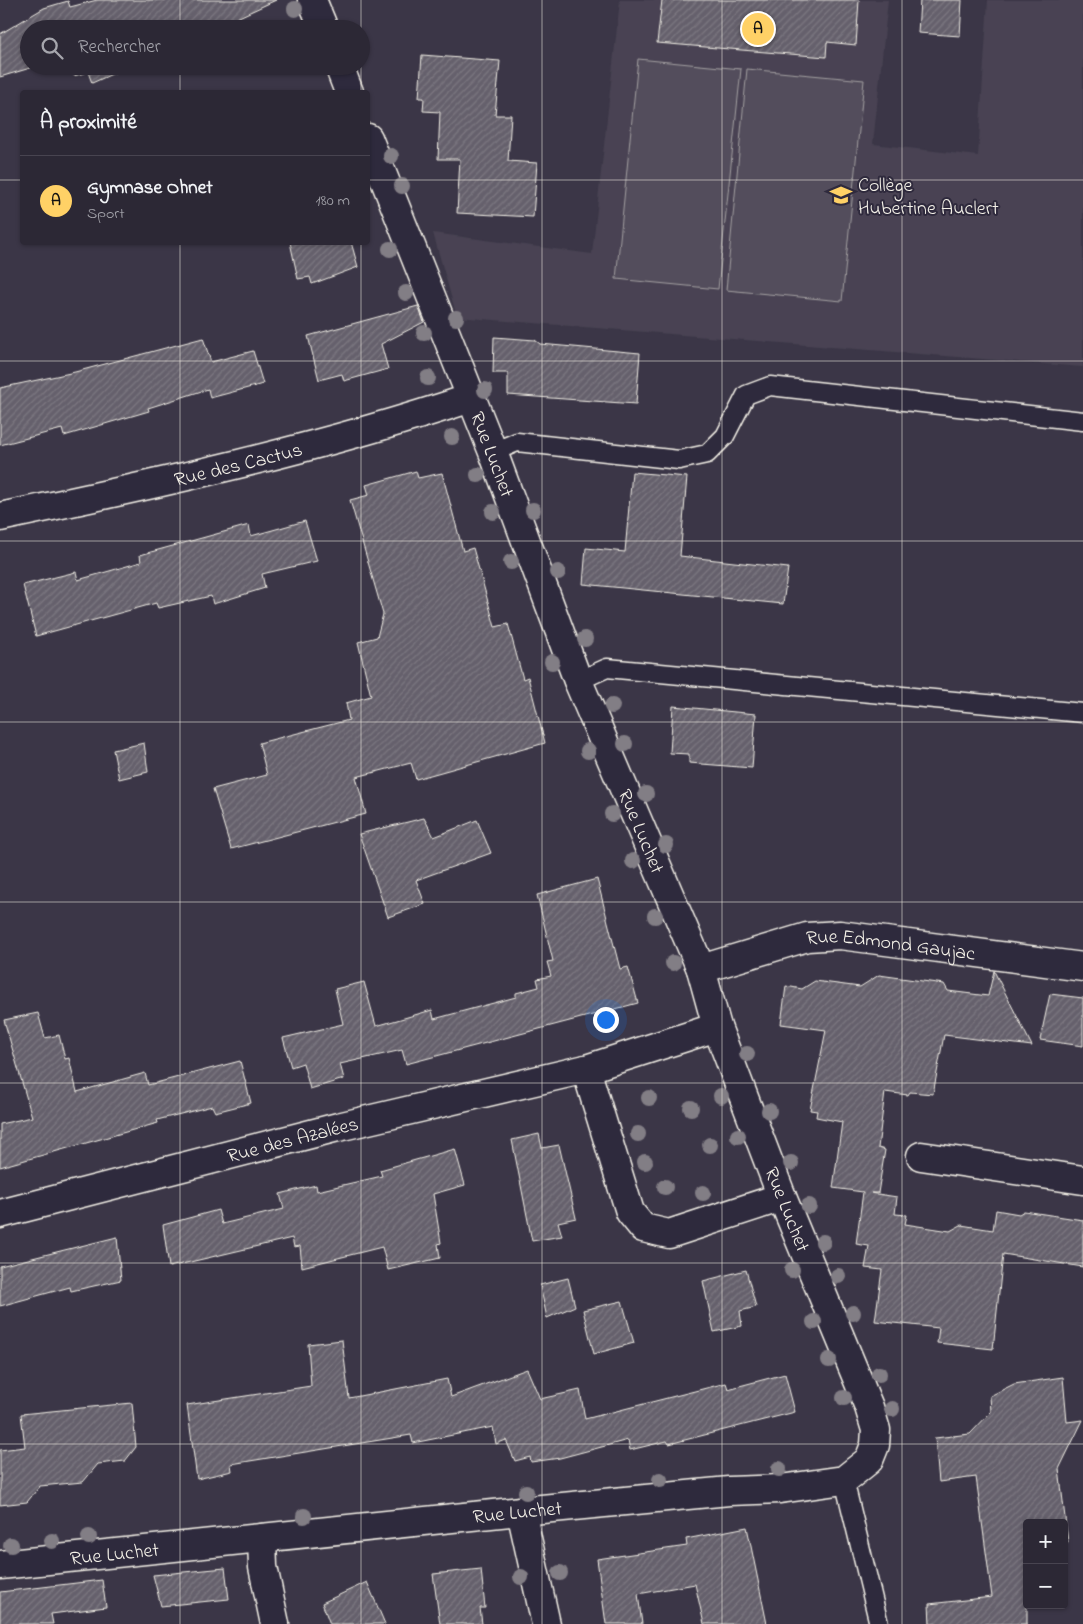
<!DOCTYPE html>
<html lang="fr">
<meta charset="utf-8">
<style>
:root{--surface:#2c2835;--page:#383441;--text:#f1f3f6;--muted:#a6a6ad;--line:#484450;--accent:#ffd166}
body{margin:0;font-family:"Indie Flower",sans-serif;background:var(--page);color:var(--text)}
.controls{position:absolute;right:15px;bottom:15px;display:grid;overflow:hidden;border-radius:5px;box-shadow:0 1px 4px #0004}
.controls button{width:45px;height:45px;display:grid;place-items:center;padding:0;border:0;border-bottom:1px solid var(--line);background:var(--surface);color:var(--text);font:25px sans-serif}
.you{position:absolute;left:605px;top:1019px;width:18px;height:18px;margin:-12px;border:4px solid #fff;border-radius:50%;background:#1a73e8;box-shadow:0 0 0 8px #1a73e833}
.badge{display:grid;place-items:center;width:32px;height:32px;border-radius:50%;background:var(--accent);color:#111;font-size:16px;font-weight:700}
.pin{position:absolute;translate:-50% -50%;border:2px solid #fff;box-shadow:0 1px 5px #0006}
.list{margin:0;padding:0;list-style:none}
h2{display:flex;justify-content:space-between;align-items:center;height:65px;margin:0;padding:0 20px;font-size:21px}
h2 small{font-size:16px;font-weight:400;color:var(--muted)}
.list li{display:grid;grid-template-columns:32px 1fr auto;gap:15px;align-items:center;box-sizing:border-box;height:90px;padding:0 20px;border-top:1px solid var(--line)}
.list b{display:block;font-size:19px;white-space:nowrap}
.list p{margin:0;font-size:16px;white-space:nowrap;color:var(--muted)}
.list em{font-size:16px;font-style:normal;color:var(--muted)}
.icon{flex:none;width:28px;height:28px;fill:none;stroke:currentColor;stroke-width:2;stroke-linecap:round;stroke-linejoin:round}
.map{position:relative;flex:none;width:1083px;height:1624px;overflow:hidden}
.search{position:absolute;background:var(--surface);box-shadow:0 1px 4px #0004;left:20px;top:20px;width:350px;height:55px;display:flex;align-items:center;gap:12px;box-sizing:border-box;padding:0 18px;border-radius:28px;color:var(--muted);font-size:19px}
.panel{position:absolute;background:var(--surface);box-shadow:0 1px 4px #0004;left:20px;top:90px;width:350px;height:155px;border-radius:5px}
.map>svg:first-child{display:block}
.built{fill:#484352}
.garden{fill:#534e5c;stroke:#a4a0a2}
.building{fill:url(#building-hatch);stroke:#f4f1e8}
.lines{fill:none;stroke-linecap:round;stroke-linejoin:round}
.lane-casing{stroke:#f4f1e8;stroke-width:21}
.street-casing{stroke:#f4f1e8;stroke-width:31}
.lane{stroke:#2f2a3d;stroke-width:18}
.street{stroke:#2f2a3d;stroke-width:28}
.tree{fill:#827e85}
.grid{fill:none;stroke:#f4f1e8;stroke-width:1;stroke-opacity:0.55}
.labels{text-anchor:middle;stroke-width:4;stroke-linejoin:round;paint-order:stroke}
.poi-label{font-size:20px;fill:#f4f1e8;stroke:#2f2a3d;text-anchor:start}
.street-label{font-size:20px;fill:#f4f1e8;stroke:#2f2a3d}
</style>
<div class="map">
<svg width="1083" height="1624" viewBox="0 0 1083 1624">
<defs>
<pattern id="building-hatch" width="6" height="6" patternUnits="userSpaceOnUse" patternTransform="scale(1.25)"><rect width="6" height="6" fill="#65616c"/><path d="M-1 1l2-2M0 6l6-6M5 7l2-2" fill="none" stroke="#7c7881"/></pattern>
</defs>
<rect width="100%" height="100%" fill="#3b3647"/>
<filter id="ink" filterUnits="userSpaceOnUse"><feTurbulence type="fractalNoise" baseFrequency=".02" numOctaves="2"/><feDisplacementMap in="SourceGraphic" scale="10" xChannelSelector="R" yChannelSelector="G"/><feConvolveMatrix kernelMatrix="1 2 1 2 8 2 1 2 1" color-interpolation-filters="sRGB"/></filter>
<g filter="url(#ink)">
<!-- built -->
<path class="built" d="M620,0H888L873,144L978,156L988,0H1083V367L457,317L433,233L592,254Z"/>
<!-- garden -->
<g class="garden">
<path d="M638,59L741,69L718,289L616,279Z"/>
<path d="M747,69L864,80L842,301L726,290Z"/>
</g>
<!-- building -->
<g class="building">
<path d="M97,0H276L213,29H29V66H37L0,77V34L44,8L68,1L70,7Z"/>
<path d="M662,0H859L856,45L827,42L826,57L657,43Z"/>
<path d="M920,0H962L960,36L918,33Z"/>
<path d="M422,55L500,61L495,115H511L508,161L537,163L533,217L457,213L460,159H438L440,112L423,111L424,98H419Z"/>
<path d="M71,66H130L92,83L88,72L74,76Z"/>
<path d="M290,242H351L358,267L312,284L310,277L298,279Z"/>
<path d="M418,306L424,322L381,344L388,369L344,381L342,374L319,380L308,336Z"/>
<path d="M494,337L535,340L540,344L640,353L636,404L508,395V373H493Z"/>
<path d="M203,338L211,362L253,351L263,384L210,398L208,389L148,408L149,411L64,436L62,429L0,445V388L75,372Z"/>
<path d="M416,471L418,478L442,473L463,551L473,548L495,627L508,624L523,679L528,677L545,743L416,779L411,763L356,777L366,814L231,849L213,789L267,775L259,743L349,720L346,703L371,696L358,642L377,637L383,614L350,500L369,495L366,485Z"/>
<path d="M632,472L687,477L680,556L788,568L783,604L583,584L586,548L625,552Z"/>
<path d="M305,521L317,561L262,574L265,588L213,604L211,596L158,608L156,603L36,636L23,585L76,572L78,580L141,562L140,555L249,525L251,536Z"/>
<path d="M673,706L756,714L752,768L689,763V754L670,753Z"/>
<path d="M144,743L148,772L119,779L113,750Z"/>
<path d="M424,818L434,837L477,820L491,853L416,880L425,904L388,917L359,834Z"/>
<path d="M597,879L620,969L628,967L638,1003L406,1064L402,1050L340,1064L344,1079L310,1089L303,1063L291,1067L283,1038L343,1024L335,989L364,982L376,1026L432,1010L434,1019L516,997V993L539,987L537,979L551,976L547,962L553,961L537,895Z"/>
<path d="M994,971L1032,1046L944,1035L933,1094L910,1092L908,1095L885,1092L878,1148L885,1150L878,1193H871L897,1197L895,1214L907,1215L905,1224L950,1231L961,1225L993,1230L996,1210L1019,1214L1024,1211L1083,1220V1267L1003,1254L993,1349L937,1343L939,1328L875,1321L882,1270L865,1268L869,1246L856,1244L863,1192L833,1188L842,1122L816,1117L817,1111L810,1110L826,1030L781,1024L786,986L802,989L815,981L860,987L879,975L944,984L948,991L988,996Z"/>
<path d="M1050,994L1083,998V1046L1040,1040Z"/>
<path d="M38,1013L45,1038L59,1035L65,1059L69,1058L77,1092L145,1073L148,1085L240,1061L251,1103L215,1112L212,1106L157,1120L158,1123L0,1167V1124L32,1117L4,1020Z"/>
<path d="M539,1134L542,1148L559,1145L576,1218L558,1222L562,1236L532,1241L512,1140Z"/>
<path d="M455,1149L465,1185L433,1194L441,1243L438,1244L440,1258L388,1270L382,1247L302,1267L300,1246L294,1247L292,1238L169,1267L163,1225L218,1210L222,1224L284,1209L280,1194L316,1185L317,1191L382,1176L380,1170Z"/>
<path d="M117,1237L121,1280L71,1291L70,1287L0,1306V1266Z"/>
<path d="M746,1270L756,1307L740,1311L742,1326L714,1332L703,1281Z"/>
<path d="M568,1278L575,1306L547,1318L540,1285Z"/>
<path d="M622,1301L634,1343L594,1354L583,1310Z"/>
<path d="M342,1340L349,1398L447,1379L451,1397L527,1369L540,1399L580,1390L585,1419L726,1383L728,1389L785,1374L795,1412L669,1444L667,1441L630,1450L628,1440L560,1458L531,1462L530,1457L515,1461L506,1440L496,1444L493,1427L413,1443L411,1435L231,1464L232,1471L197,1479L187,1405L311,1386L308,1344Z"/>
<path d="M1063,1377L1067,1422L1083,1420L1059,1469L1068,1542L1064,1543V1523H1027V1624H930L929,1604L992,1597L976,1477L939,1482L935,1438L970,1434L991,1412L990,1396L1014,1384Z"/>
<path d="M132,1403L136,1447L125,1461L98,1464L83,1482L40,1486L27,1502L0,1505V1450L25,1447L21,1414Z"/>
<path d="M747,1527L767,1624H704L695,1584L638,1594L642,1624H606L597,1559L687,1546L686,1539Z"/>
<path d="M225,1568L229,1599L161,1606L153,1575Z"/>
<path d="M481,1569L485,1608H480L482,1624H440L433,1574Z"/>
<path d="M102,1580L106,1607L51,1614L53,1624H0V1592Z"/>
<path d="M367,1582L385,1624H330L322,1603Z"/>
</g>
<g class="lines">
<!-- lane casing -->
<g class="lane-casing">
<g id="lane">
<path d="M493,452L517,442L679,460L707,454L725,436L746,395L770,386L1083,421"/>
<path d="M578,681L607,668L1083,713"/>
<path d="M844,1480L879,1624"/>
</g>
</g>
<!-- street casing -->
<g class="street-casing">
<g id="street">
<path d="M312,0L324,29"/>
<path d="M339,66L349,92"/>
<path id="s1" d="M0,517C158,484 318,449 471,398"/>
<path id="s2" d="M701,969L807,937L840,935L1083,967"/>
<path d="M586,1069L630,1212L643,1228L669,1234L782,1197"/>
<path d="M921,1156L1083,1180"/>
<path id="s3" d="M0,1214L338,1127L586,1069L717,1027"/>
<path d="M521,1511L546,1624"/>
<path d="M262,1538L263,1567L275,1624"/>
<path id="s4" d="M0,1565L521,1511L729,1491L780,1489L844,1480L869,1460L875,1445L876,1430L869,1407L782,1197L717,1027L701,969L578,681L493,452L368,138"/>
</g>
</g>
<!-- lane -->
<use href="#lane" class="lane"/>
<!-- street -->
<use href="#street" class="street"/>
</g>
<!-- trees -->
<g class="tree">
<circle cx="295" cy="9" r="8"/>
<circle cx="391" cy="156" r="8"/>
<circle cx="402" cy="186" r="8"/>
<circle cx="390" cy="249" r="8"/>
<circle cx="406" cy="293" r="8"/>
<circle cx="456" cy="318" r="8"/>
<circle cx="424" cy="333" r="8"/>
<circle cx="428" cy="378" r="8"/>
<circle cx="485" cy="390" r="8"/>
<circle cx="452" cy="437" r="8"/>
<circle cx="478" cy="475" r="8"/>
<circle cx="533" cy="510" r="8"/>
<circle cx="493" cy="512" r="8"/>
<circle cx="511" cy="562" r="8"/>
<circle cx="558" cy="572" r="8"/>
<circle cx="585" cy="639" r="8"/>
<circle cx="552" cy="662" r="8"/>
<circle cx="612" cy="706" r="8"/>
<circle cx="625" cy="744" r="8"/>
<circle cx="588" cy="751" r="8"/>
<circle cx="646" cy="794" r="8"/>
<circle cx="612" cy="814" r="8"/>
<circle cx="666" cy="845" r="8"/>
<circle cx="633" cy="861" r="8"/>
<circle cx="655" cy="916" r="8"/>
<circle cx="673" cy="963" r="8"/>
<circle cx="747" cy="1054" r="8"/>
<circle cx="721" cy="1096" r="8"/>
<circle cx="649" cy="1098" r="8"/>
<circle cx="691" cy="1108" r="8"/>
<circle cx="769" cy="1111" r="8"/>
<circle cx="638" cy="1134" r="8"/>
<circle cx="738" cy="1136" r="8"/>
<circle cx="710" cy="1145" r="8"/>
<circle cx="645" cy="1162" r="8"/>
<circle cx="791" cy="1163" r="8"/>
<circle cx="665" cy="1187" r="8"/>
<circle cx="703" cy="1193" r="8"/>
<circle cx="809" cy="1206" r="8"/>
<circle cx="823" cy="1242" r="8"/>
<circle cx="792" cy="1270" r="8"/>
<circle cx="838" cy="1276" r="8"/>
<circle cx="853" cy="1313" r="8"/>
<circle cx="814" cy="1322" r="8"/>
<circle cx="829" cy="1360" r="8"/>
<circle cx="879" cy="1374" r="8"/>
<circle cx="844" cy="1398" r="8"/>
<circle cx="892" cy="1409" r="8"/>
<circle cx="779" cy="1469" r="8"/>
<circle cx="660" cy="1480" r="8"/>
<circle cx="526" cy="1492" r="8"/>
<circle cx="304" cy="1516" r="8"/>
<circle cx="89" cy="1537" r="8"/>
<circle cx="52" cy="1541" r="8"/>
<circle cx="11" cy="1545" r="8"/>
<circle cx="560" cy="1573" r="8"/>
<circle cx="521" cy="1577" r="8"/>
</g>
</g>
<!-- grid -->
<path class="grid" d="M180,0V29M361,0V29M542,0V1624M722,0V1624M902,0V1624M180,66V92M361,66V92M0,180H22M368,180H1083M180,242V1624M361,242V1624M0,361H1083M0,541H1083M0,722H1083M0,902H1083M0,1083H1083M0,1263H1083M0,1444H1083"/>
<!-- icons -->
<defs>
<g id="school-bare" transform="scale(1.725)"><path d="M0-5L7-2L0 1L-7-2ZM-4 1L0 2.5L4 1V4Q0 6-4 4Z" fill="#ffd166" stroke="#2f2a3d" stroke-width="2.5" paint-order="stroke"/></g>
</defs>
<g fill-rule="evenodd">
<use href="#school-bare" x="841" y="195"/>
</g>
<g class="labels">
<!-- poi labels -->
<g class="poi-label">
<text x="858" y="191">Collège<tspan x="858" dy="23">Hubertine Auclert</tspan></text>
</g>
<!-- street labels -->
<g class="street-label">
<text transform="translate(493 454) rotate(69)" y="7">Rue Luchet</text>
<text dy="7" stroke="none"><textPath href="#s1" startOffset="244">Rue des Cactus</textPath></text>
<text transform="translate(642 831) rotate(67)" y="7">Rue Luchet</text>
<text dy="7" stroke="none"><textPath href="#s2" startOffset="195">Rue Edmond Gaujac</textPath></text>
<text dy="7" stroke="none"><textPath href="#s3" startOffset="302">Rue des Azalées</textPath></text>
<text transform="translate(788 1209) rotate(68)" y="7">Rue Luchet</text>
<text dy="7" stroke="none"><textPath href="#s4" startOffset="520">Rue Luchet</textPath></text>
<text dy="7" stroke="none"><textPath href="#s4" startOffset="115">Rue Luchet</textPath></text>
</g>
</g>
</svg>
<div class="controls">
<button>+</button>
<button>−</button>
</div>
<div class="you"></div>
<div class="pin badge" style="left:758px;top:29px">A</div>
<div class="search"><svg class="icon" aria-label="search" viewBox="0 0 24 24"><circle cx="10" cy="10" r="6"/><path d="M15 15l6 6"/></svg>Rechercher</div>
<section class="panel">
<h2>À proximité<small></small></h2>
<ul class="list">
<li><span class="badge">A</span><div><b>Gymnase Ohnet</b><p>Sport</p></div><em>180 m</em></li>
</ul>
</section>
</div>
